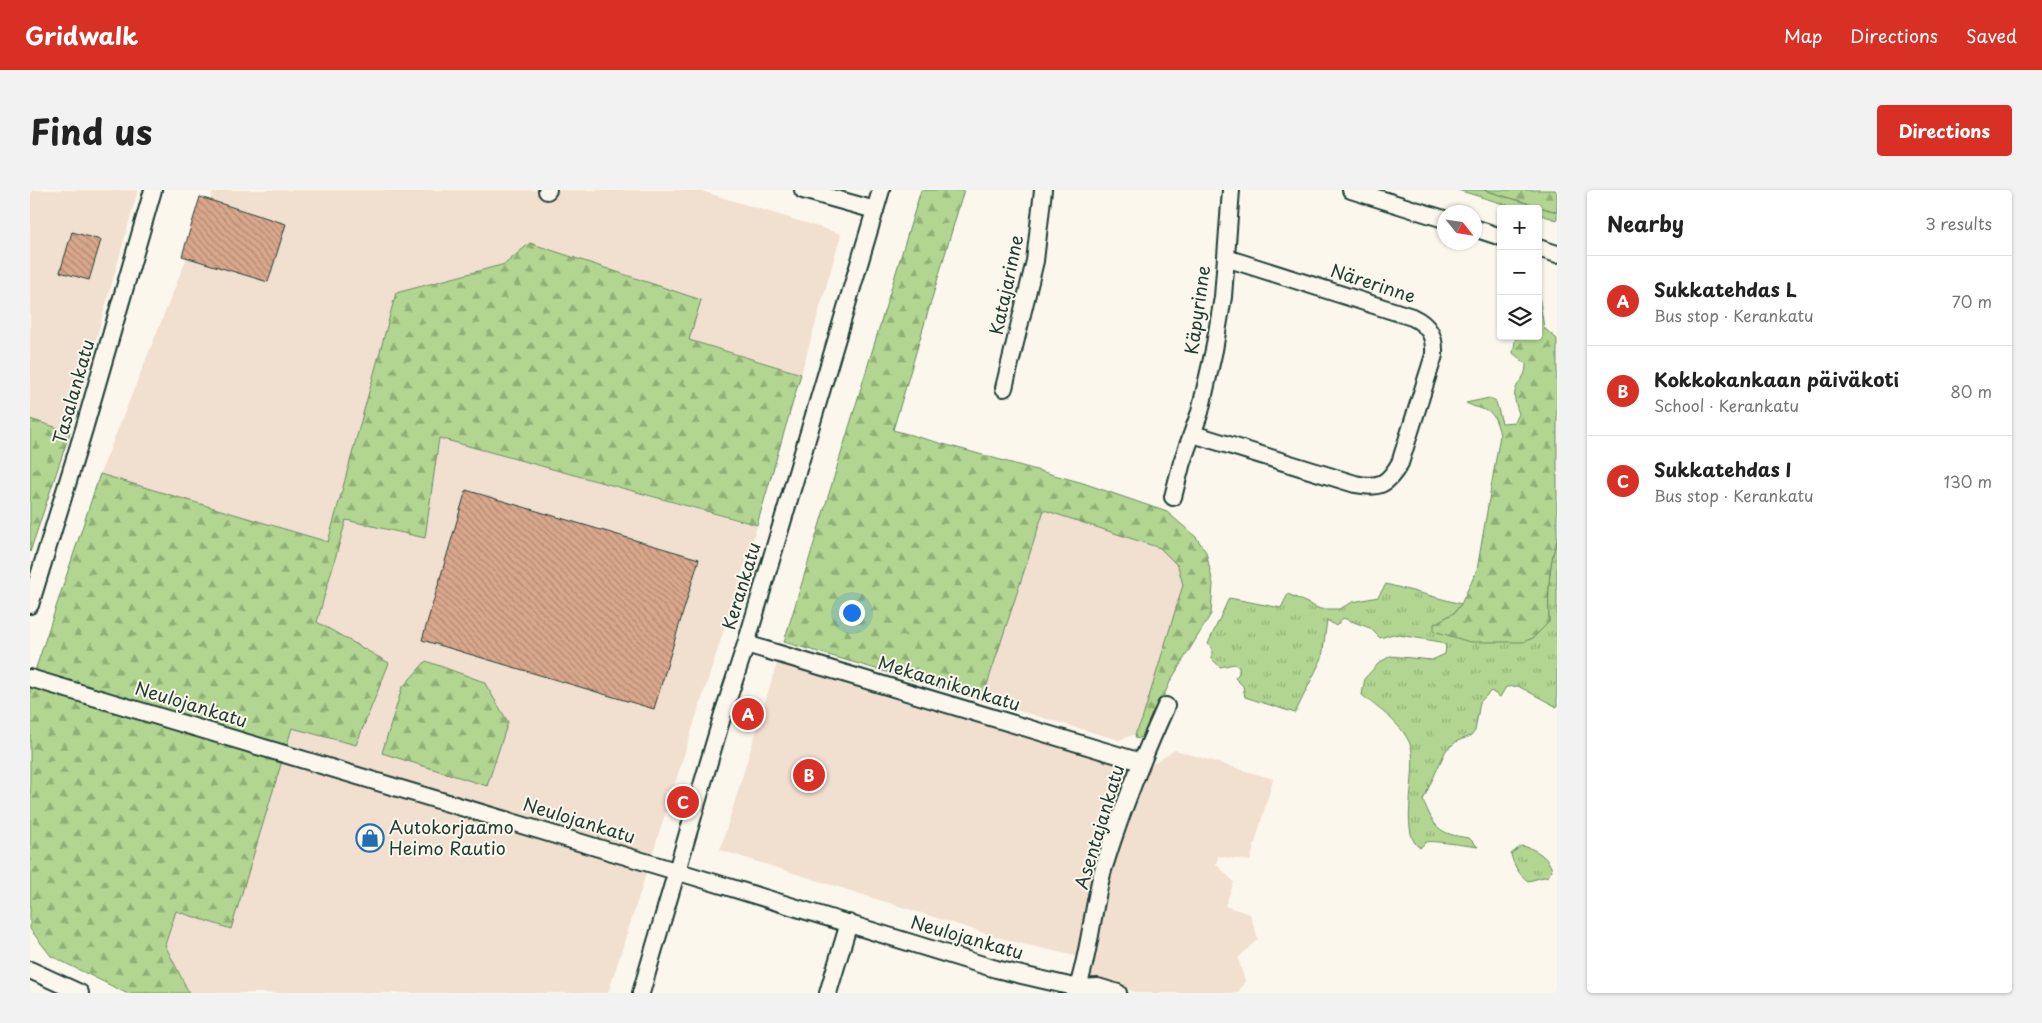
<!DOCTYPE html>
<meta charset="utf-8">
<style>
:root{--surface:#fff;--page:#f2f2f2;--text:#222;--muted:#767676;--line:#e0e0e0;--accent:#d93025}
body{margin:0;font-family:"Playpen Sans",sans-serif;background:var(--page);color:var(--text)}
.controls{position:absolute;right:15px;top:15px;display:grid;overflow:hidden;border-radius:5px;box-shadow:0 1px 4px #0004}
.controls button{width:45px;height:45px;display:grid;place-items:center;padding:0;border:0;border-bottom:1px solid var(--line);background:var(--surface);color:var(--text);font:25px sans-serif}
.compass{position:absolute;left:1407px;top:15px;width:45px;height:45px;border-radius:50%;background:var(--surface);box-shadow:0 1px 4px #0004;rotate:120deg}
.you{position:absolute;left:821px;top:422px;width:18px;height:18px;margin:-12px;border:4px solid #fff;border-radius:50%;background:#1a73e8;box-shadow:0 0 0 8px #1a73e833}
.badge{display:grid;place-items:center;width:32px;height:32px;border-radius:50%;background:var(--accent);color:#fff;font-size:16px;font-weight:700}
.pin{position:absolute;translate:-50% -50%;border:2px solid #fff;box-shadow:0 1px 5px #0006}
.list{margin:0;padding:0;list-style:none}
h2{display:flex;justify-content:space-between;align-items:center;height:65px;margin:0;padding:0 20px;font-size:21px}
h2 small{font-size:16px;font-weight:400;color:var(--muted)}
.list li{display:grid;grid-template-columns:32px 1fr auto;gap:15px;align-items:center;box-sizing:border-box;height:90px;padding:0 20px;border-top:1px solid var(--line)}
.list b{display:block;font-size:19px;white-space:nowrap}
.list p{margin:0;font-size:16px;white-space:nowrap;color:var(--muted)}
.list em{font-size:16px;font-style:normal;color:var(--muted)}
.icon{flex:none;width:28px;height:28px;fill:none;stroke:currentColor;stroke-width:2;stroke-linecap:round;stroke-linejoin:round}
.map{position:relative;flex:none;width:1527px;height:803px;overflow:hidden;border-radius:5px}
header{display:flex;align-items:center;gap:30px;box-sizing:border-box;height:70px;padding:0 25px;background:var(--accent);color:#fff}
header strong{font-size:24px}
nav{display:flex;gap:28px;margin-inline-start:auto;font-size:18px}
.intro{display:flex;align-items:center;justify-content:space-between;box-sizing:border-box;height:120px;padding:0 30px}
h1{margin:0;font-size:35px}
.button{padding:12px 22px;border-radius:5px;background:var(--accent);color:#fff;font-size:18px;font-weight:700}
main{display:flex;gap:30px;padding:0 30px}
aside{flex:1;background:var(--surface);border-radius:5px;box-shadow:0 1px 4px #0004}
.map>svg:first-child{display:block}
.built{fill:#f1dfcf}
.grass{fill:url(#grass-tufts);stroke:#688a62}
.forest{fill:url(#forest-firs);stroke:#688a62}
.building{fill:url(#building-back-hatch);stroke:#1f3d34}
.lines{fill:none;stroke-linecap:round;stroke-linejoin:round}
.minor-casing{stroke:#1f3d34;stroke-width:20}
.minor{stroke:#fbf7ec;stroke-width:16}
.labels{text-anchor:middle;stroke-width:4;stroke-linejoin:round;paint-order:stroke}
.street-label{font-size:18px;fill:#1f3d34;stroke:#fbf7ec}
.poi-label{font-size:18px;fill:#1f3d34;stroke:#fbf7ec;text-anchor:start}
</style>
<header>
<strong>Gridwalk</strong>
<nav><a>Map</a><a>Directions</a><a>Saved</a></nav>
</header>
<div class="intro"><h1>Find us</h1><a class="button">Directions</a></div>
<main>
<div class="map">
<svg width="1527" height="803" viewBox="0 0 1527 803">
<defs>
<pattern id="grass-tufts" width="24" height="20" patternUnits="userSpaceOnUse" patternTransform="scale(1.25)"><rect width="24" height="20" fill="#b2d691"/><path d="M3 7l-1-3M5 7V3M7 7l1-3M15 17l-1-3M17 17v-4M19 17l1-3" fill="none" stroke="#90af77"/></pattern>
<pattern id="forest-firs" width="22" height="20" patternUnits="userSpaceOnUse" patternTransform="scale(1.25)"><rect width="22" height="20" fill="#b2d691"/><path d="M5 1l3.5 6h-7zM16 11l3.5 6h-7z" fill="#90af77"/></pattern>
<pattern id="building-back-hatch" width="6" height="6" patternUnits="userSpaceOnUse" patternTransform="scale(1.25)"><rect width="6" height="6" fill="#d9a78c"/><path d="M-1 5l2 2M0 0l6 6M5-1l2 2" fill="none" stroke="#af8973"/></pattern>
</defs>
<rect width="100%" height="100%" fill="#fbf7ec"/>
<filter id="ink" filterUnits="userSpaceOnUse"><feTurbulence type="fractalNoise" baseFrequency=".02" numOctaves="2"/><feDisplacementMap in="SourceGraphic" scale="10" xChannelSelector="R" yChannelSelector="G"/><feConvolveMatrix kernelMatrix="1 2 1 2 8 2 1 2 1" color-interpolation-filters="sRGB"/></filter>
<g filter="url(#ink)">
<!-- built -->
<g class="built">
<path d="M0,0H108L40,242L0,229Z"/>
<path d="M184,0H668L811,44L771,184L659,150L671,110L475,74L366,103L298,352L70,284Z"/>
<path d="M409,248L727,336L578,803H159L134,755L146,721L201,738L262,538L325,554L359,473L287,432L316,329L395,348Z"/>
<path d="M1014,320L1130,358L1148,376L1153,395L1112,530L1105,544L1089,550L952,510Z"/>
<path d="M747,473L869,511L1113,580L1145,560L1243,589L1220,671L1188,666L1186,674L1204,692L1195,716L1220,724L1228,749L1208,768L1215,791L1208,803H1109L1054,785L1058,769L977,750L690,660Z"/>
</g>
<!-- grass -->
<g class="grass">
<path d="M1428,0H1454L1527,22V30L1508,24V19H1490Z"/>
<path d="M1527,350V517L1488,496L1476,497L1470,507L1461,501L1450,512L1445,541L1441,546L1427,551L1416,560L1393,610C1405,638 1408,644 1439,648L1448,657C1439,656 1402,650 1396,652C1395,653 1391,657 1390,658C1367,643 1390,579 1380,554C1372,534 1349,519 1332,505L1335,488L1349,473L1360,466L1402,470L1415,464L1416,456L1411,452L1363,444L1350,448L1340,438L1313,428L1306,436L1297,430L1292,468L1265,523L1215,507L1213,496L1205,488L1209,483V477L1204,474L1190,477L1182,469V458L1178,454L1199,408L1251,418L1258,404L1290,419H1309L1323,412L1348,407L1356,394L1431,414L1424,423L1404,434L1519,432C1518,403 1518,377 1527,350Z"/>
<path d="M1491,656C1503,657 1519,667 1522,680L1518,686L1498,691C1489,685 1483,674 1481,664Z"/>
</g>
<!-- forest -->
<g class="forest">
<path d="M891,0H934L863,240L1053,293L1137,322L1166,347L1176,362L1183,394L1181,424L1141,490L1122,531L1112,547L1106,549L1105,544L1112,530L1153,395L1148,376L1130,358L1014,320L952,510L754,452Z"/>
<path d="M1454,0H1527V22Z"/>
<path d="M500,53L671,110L659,150L771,184L727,335L409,248L395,348L316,330L287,432L359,473L326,555L262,538L201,739L146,721L135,755L159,803H96L21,766L0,739V496L70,284L298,352L366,103L475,74Z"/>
<path d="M1508,99L1514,138L1527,149V350C1518,377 1518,403 1519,432L1503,448L1493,452H1440L1404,441V434L1424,423L1431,414L1447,380L1470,245C1463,216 1460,224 1436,213L1459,208L1466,212L1472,233L1485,232L1489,224C1486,215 1482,205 1487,196C1492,187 1496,186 1496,174L1483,163L1486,146H1508Z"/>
<path d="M0,229L40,242L0,362Z"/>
<path d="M396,471L454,492L478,532L457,596L352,563L372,498Z"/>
</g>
<!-- building -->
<g class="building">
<path d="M170,7L256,34L238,92L152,66Z"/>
<path d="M42,42L71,50L59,90L30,82Z"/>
<path d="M436,300L669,369L624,519L392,450Z"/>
</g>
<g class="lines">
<!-- minor casing -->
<g class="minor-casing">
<g id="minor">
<path d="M773,0L845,20"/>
<path d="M1321,0L1414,29"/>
<path d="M517,1L518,0"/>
<path d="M1444,38L1471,47"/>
<path d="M1508,58L1527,64"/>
<path d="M974,198L1005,71L1013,0"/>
<path d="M1163,244L1325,294C1350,299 1358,294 1370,273L1404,165C1405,146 1399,135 1382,127L1196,68"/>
<path d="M1143,307L1152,272L1170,222L1184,160L1193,107L1201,0"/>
<path d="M0,415L54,239L123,0"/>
<path d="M716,454L1111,572"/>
<path d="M0,488L669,688L966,779L1048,798L1068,797L1088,803"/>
<path d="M0,780L50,803"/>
<path d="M611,803L693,524L716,454L851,0"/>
<path d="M798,803L819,733"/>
<path d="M1046,803C1060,763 1062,720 1073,680C1090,624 1112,569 1136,516"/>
</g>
</g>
<!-- minor -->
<use href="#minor" class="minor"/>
</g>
</g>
<!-- icons -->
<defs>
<g id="shop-ring" transform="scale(1.4375)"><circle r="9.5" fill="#fbf7ec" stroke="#1f6fb2" stroke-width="1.5"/><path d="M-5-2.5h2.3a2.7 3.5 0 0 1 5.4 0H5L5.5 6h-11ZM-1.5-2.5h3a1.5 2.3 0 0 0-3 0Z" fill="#1f6fb2"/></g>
</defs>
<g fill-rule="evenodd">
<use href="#shop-ring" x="340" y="648"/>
</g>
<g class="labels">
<!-- street labels -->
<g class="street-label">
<text transform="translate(1343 94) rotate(18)" y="6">Närerinne</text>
<text transform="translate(977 95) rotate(-78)" y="6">Katajarinne</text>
<text transform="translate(1168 120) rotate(-82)" y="6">Käpyrinne</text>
<text transform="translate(44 202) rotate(-74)" y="6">Tasalankatu</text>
<text transform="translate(712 396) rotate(-73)" y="6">Kerankatu</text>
<text transform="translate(919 494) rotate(17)" y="6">Mekaanikonkatu</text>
<text transform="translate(161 515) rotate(17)" y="6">Neulojankatu</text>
<text transform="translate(549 631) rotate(17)" y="6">Neulojankatu</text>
<text transform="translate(1070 637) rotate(-73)" y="6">Asentajankatu</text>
<text transform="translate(937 748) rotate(16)" y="6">Neulojankatu</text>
</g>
<!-- poi labels -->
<g class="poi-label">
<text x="359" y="644">Autokorjaamo<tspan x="359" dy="21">Heimo Rautio</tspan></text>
</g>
</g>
</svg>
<div class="controls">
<button>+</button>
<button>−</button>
<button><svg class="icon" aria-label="layers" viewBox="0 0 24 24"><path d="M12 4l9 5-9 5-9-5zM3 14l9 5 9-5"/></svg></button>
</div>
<svg class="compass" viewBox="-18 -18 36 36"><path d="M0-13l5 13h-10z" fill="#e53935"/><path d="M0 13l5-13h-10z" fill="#767676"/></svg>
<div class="you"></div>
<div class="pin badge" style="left:718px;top:524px">A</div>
<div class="pin badge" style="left:779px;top:585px">B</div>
<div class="pin badge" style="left:653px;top:612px">C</div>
</div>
<aside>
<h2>Nearby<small>3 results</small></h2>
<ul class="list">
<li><span class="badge">A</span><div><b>Sukkatehdas L</b><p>Bus stop · Kerankatu</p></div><em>70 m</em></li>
<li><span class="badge">B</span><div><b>Kokkokankaan päiväkoti</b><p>School · Kerankatu</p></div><em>80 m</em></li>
<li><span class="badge">C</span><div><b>Sukkatehdas I</b><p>Bus stop · Kerankatu</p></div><em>130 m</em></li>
</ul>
</aside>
</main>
